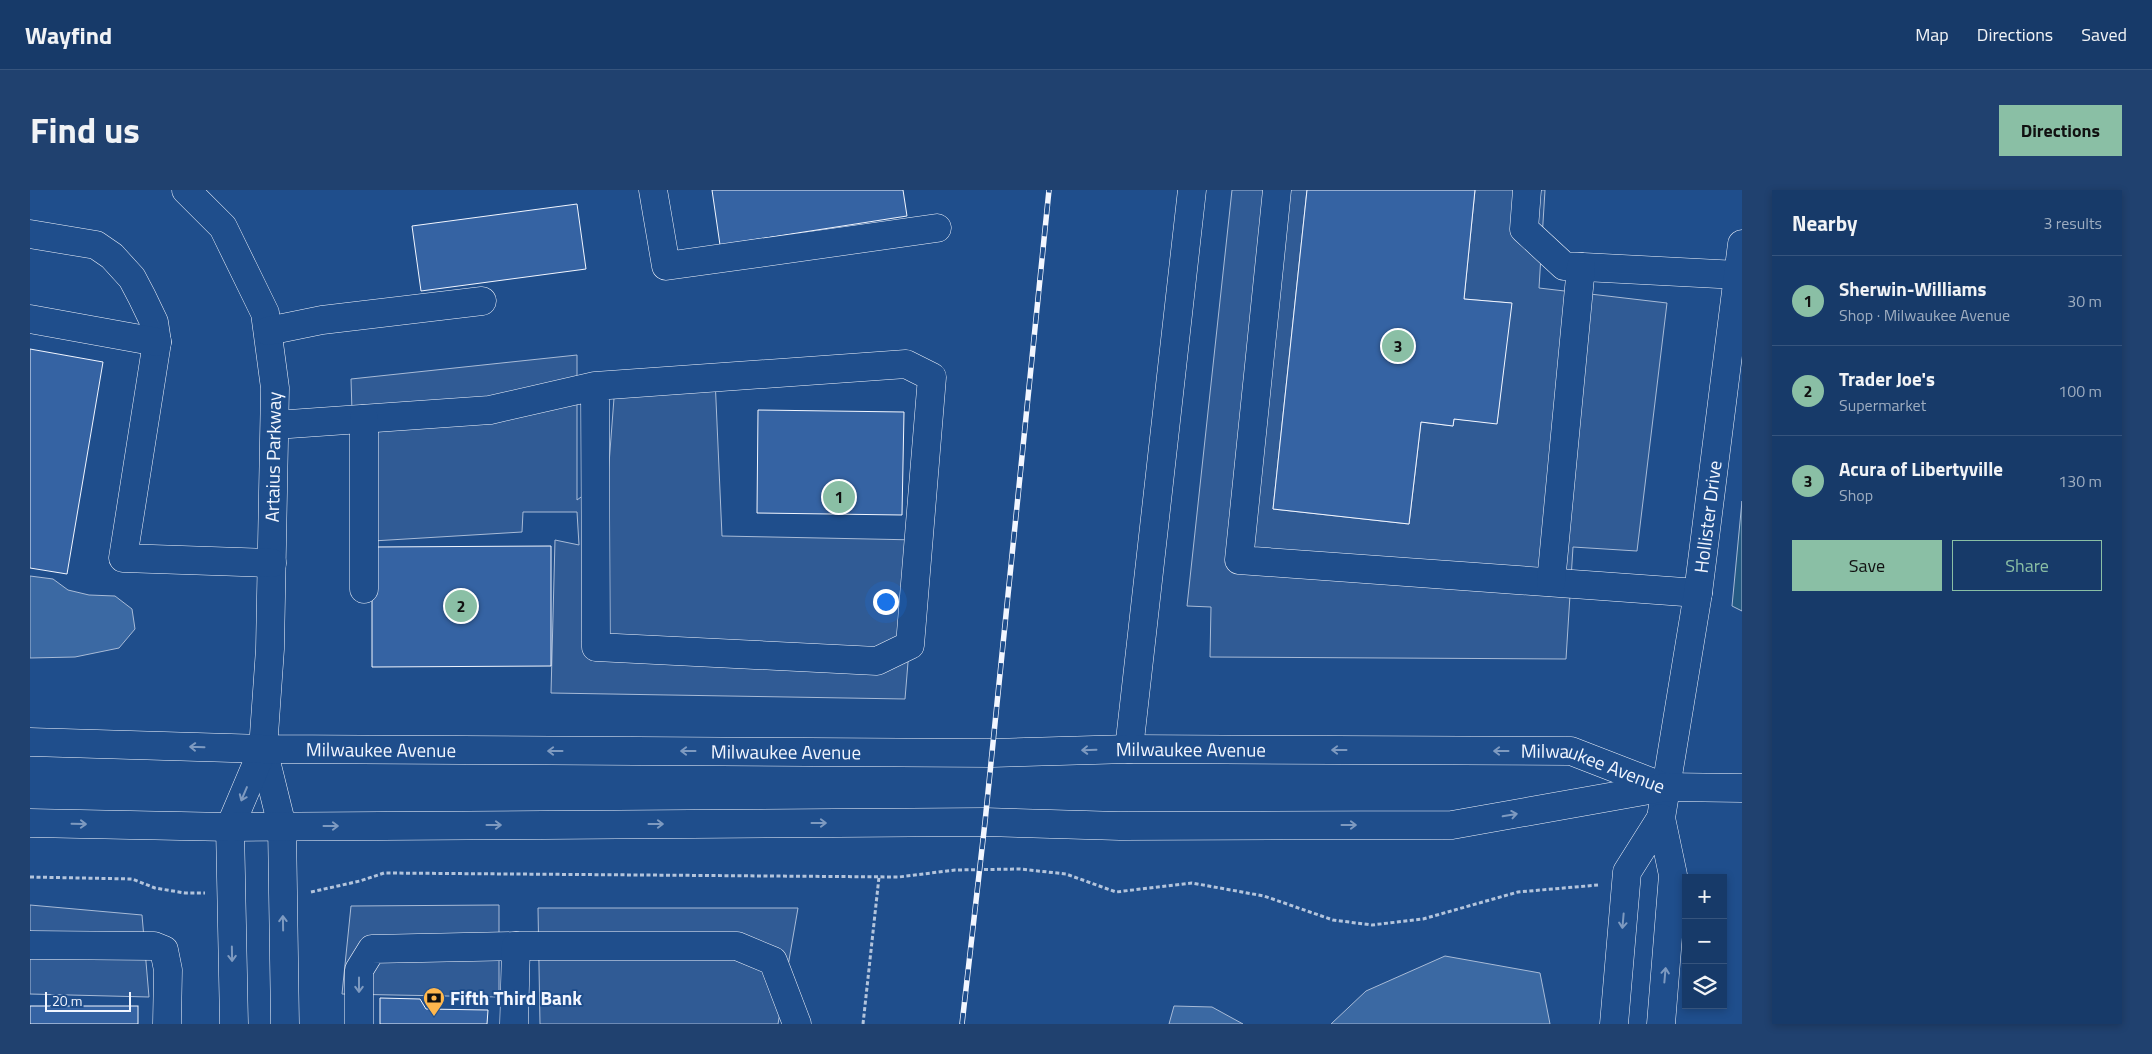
<!DOCTYPE html>
<meta charset="utf-8">
<style>
:root{--surface:#173a69;--page:#20416f;--text:#f1f3f6;--muted:#9eadc0;--line:#36547d;--accent:#8abfa5}
body{margin:0;font-family:"Titillium Web",sans-serif;background:var(--page);color:var(--text)}
.controls{position:absolute;right:15px;bottom:15px;display:grid;overflow:hidden;border-radius:0px;box-shadow:0 2px 8px #0003}
.controls button{width:45px;height:45px;display:grid;place-items:center;padding:0;border:0;border-bottom:1px solid var(--line);background:var(--surface);color:var(--text);font:25px sans-serif}
.scale{position:absolute;left:15px;bottom:12px;width:86px;box-sizing:border-box;padding-left:5px;border:2px solid #f2f6ff;border-top:0;font-size:14px;line-height:18px;white-space:nowrap;color:#f2f6ff;-webkit-text-stroke:4px #1f4e8c;paint-order:stroke}
.you{position:absolute;left:855px;top:411px;width:18px;height:18px;margin:-12px;border:4px solid #fff;border-radius:50%;background:#1a73e8;box-shadow:0 0 0 8px #1a73e833}
.badge{display:grid;place-items:center;width:32px;height:32px;border-radius:50%;background:var(--accent);color:#111;font-size:16px;font-weight:700}
.pin{position:absolute;translate:-50% -50%;border:2px solid #fff;box-shadow:0 1px 5px #0006}
.list{margin:0;padding:0;list-style:none}
h2{display:flex;justify-content:space-between;align-items:center;height:65px;margin:0;padding:0 20px;font-size:21px}
h2 small{font-size:16px;font-weight:400;color:var(--muted)}
.list li{display:grid;grid-template-columns:32px 1fr auto;gap:15px;align-items:center;box-sizing:border-box;height:90px;padding:0 20px;border-top:1px solid var(--line)}
.list b{display:block;font-size:19px;white-space:nowrap}
.list p{margin:0;font-size:16px;white-space:nowrap;color:var(--muted)}
.list em{font-size:16px;font-style:normal;color:var(--muted)}
.actions{display:flex;gap:10px;padding:15px 20px}
.actions a{flex:1;padding:11px 0;border:1px solid var(--accent);border-radius:0px;text-align:center;font-size:18px;color:var(--accent)}
.actions .main{background:var(--accent);color:#111}
.icon{flex:none;width:28px;height:28px;fill:none;stroke:currentColor;stroke-width:2;stroke-linecap:round;stroke-linejoin:round}
.map{position:relative;flex:none;width:1712px;height:834px;overflow:hidden;border-radius:0px}
header{display:flex;align-items:center;gap:30px;box-sizing:border-box;height:70px;padding:0 25px;background:var(--surface);border-bottom:1px solid var(--line)}
header strong{font-size:24px}
nav{display:flex;gap:28px;margin-inline-start:auto;font-size:18px}
.intro{display:flex;align-items:center;justify-content:space-between;box-sizing:border-box;height:120px;padding:0 30px}
h1{margin:0;font-size:35px}
.button{padding:12px 22px;border-radius:0px;background:var(--accent);color:#111;font-size:18px;font-weight:700}
main{display:flex;gap:30px;padding:0 30px}
aside{flex:1;background:var(--surface);border-radius:0px;box-shadow:0 2px 8px #0003}
.map>svg:first-child{display:block}
.green{fill:#245a82;stroke:#a8bbd7}
.parking{fill:#305b95;stroke:#a8bbd7}
.water{fill:#3b69a3;stroke:#a8bbd7}
.building{fill:#3563a3;stroke:#f2f6ff}
.lines{fill:none;stroke-linecap:round;stroke-linejoin:round}
.minor-casing{stroke:#f2f6ff;stroke-width:29}
.major-casing{stroke:#f2f6ff;stroke-width:29}
.path{stroke:#b3c4dc;stroke-width:3;stroke-dasharray:4 2.5;stroke-linecap:butt}
.minor{stroke:#1f4e8c;stroke-width:28}
.major{stroke:#1f4e8c;stroke-width:28}
.rail-casing{stroke:#f2f6ff;stroke-width:5.5}
.rail{stroke:#1f4e8c;stroke-width:4;stroke-dasharray:11;stroke-linecap:butt}
.oneway{stroke:#7e9ac0}
.labels{text-anchor:middle;stroke-width:4;stroke-linejoin:round;paint-order:stroke}
.street-label{font-size:19px;fill:#f2f6ff;stroke:#1f4e8c}
.poi-label{font-size:19px;font-weight:bold;fill:#f2f6ff;stroke:#1f4e8c;text-anchor:start}
</style>
<header>
<strong>Wayfind</strong>
<nav><a>Map</a><a>Directions</a><a>Saved</a></nav>
</header>
<div class="intro"><h1>Find us</h1><a class="button">Directions</a></div>
<main>
<div class="map">
<svg width="1712" height="834" viewBox="0 0 1712 834">
<rect width="100%" height="100%" fill="#1f4e8c"/>
<!-- green -->
<path class="green" d="M1712,311V421L1702,416Z"/>
<!-- parking -->
<g class="parking">
<path d="M1202,0H1277L1243,319L1379,334L1391,232L1423,236L1424,229L1467,233L1481,113L1434,109L1445,0H1515L1509,98L1637,113L1607,361L1543,357L1536,469L1180,467L1181,417L1157,416Z"/>
<path d="M547,165V310L578,287L585,195L685,188L692,346L888,350L875,509L521,503L525,350L549,355L547,322H493L492,342L326,352L321,189Z"/>
<path d="M0,715L112,725L119,807L0,804Z"/>
<path d="M469,715V807L312,804L321,716Z"/>
<path d="M508,718H768L748,834H510Z"/>
</g>
<!-- water -->
<g class="water">
<path d="M0,386L23,389L38,400L59,405L85,406L102,419L105,439L89,458L45,467L0,468Z"/>
<path d="M1415,766L1510,783L1520,834H1301L1336,801Z"/>
<path d="M1144,816L1182,817L1213,834H1139Z"/>
</g>
<!-- building -->
<g class="building">
<path d="M682,0H873L877,26L690,55Z"/>
<path d="M1277,0H1445L1434,109L1482,113L1467,234L1424,229L1423,236L1391,232L1379,334L1243,319Z"/>
<path d="M547,14L556,79L391,101L382,36Z"/>
<path d="M0,159L73,172L37,384L0,378Z"/>
<path d="M728,220L874,222L872,325L727,323Z"/>
<path d="M521,356V476L342,477V357Z"/>
<path d="M350,808L390,809L396,819L458,820L457,834H350Z"/>
<rect x="0" y="816" width="108" height="18"/>
</g>
<g class="lines">
<!-- minor casing -->
<g class="minor-casing">
<g id="minor">
<path d="M156,0L193,37L235,123L245,198L240,459L233,559L252,636L255,834"/>
<path d="M623,0L636,76L907,38"/>
<path d="M1247,0L1209,370L1668,403"/>
<path d="M1497,0L1494,39L1534,76L1708,85"/>
<path d="M0,44L66,55L82,66L102,88L112,107L124,132L127,152L93,368L242,373"/>
<path d="M0,129L127,152"/>
<path d="M238,141L292,130L452,111"/>
<path d="M245,235L460,220L565,196L876,174L902,187L880,455L847,471L566,457L565,196"/>
<path d="M1521,392L1551,77"/>
<path d="M334,399V229"/>
<path d="M1099,559L1162,0"/>
<path id="s1" d="M1631,628L1668,403L1712,54"/>
<path d="M0,755L124,756L134,760L138,780L137,834"/>
<path d="M204,834L200,637L233,559"/>
<path d="M329,834V780L342,759L486,756"/>
<path d="M484,834L486,756H707L743,771L767,834"/>
<path d="M1584,834L1597,682L1631,628L1643,685L1631,834"/>
</g>
</g>
<!-- major casing -->
<g class="major-casing">
<g id="major">
<path id="s2" d="M0,552L233,559L962,563L1099,559L1541,561L1634,597"/>
<path d="M0,633L200,637L955,632L1090,636L1422,635L1636,597L1712,598"/>
</g>
</g>
<!-- path -->
<g class="path">
<path d="M0,687L102,689L125,698L155,703H175"/>
<path d="M281,702L330,691L354,683L869,687L925,680L990,679L1036,684L1086,702L1162,693L1234,706L1303,730L1342,735L1393,729L1488,702L1568,695"/>
<path d="M833,834L849,687"/>
</g>
<!-- minor -->
<use href="#minor" class="minor"/>
<!-- major -->
<use href="#major" class="major"/>
<!-- rail casing -->
<g class="rail-casing">
<path id="rail" d="M932,834L955,632L1019,0"/>
</g>
<!-- rail -->
<use href="#rail" class="rail"/>
</g>
<!-- one-way arrows -->
<defs><path id="oneway-shaft" d="M-6 0H5M1.5-3L5.5 0L1.5 3" fill="none" stroke-width="1.6" stroke-linecap="round" stroke-linejoin="round" transform="scale(1.25)"/></defs>
<g class="oneway">
<use href="#oneway-shaft" transform="translate(167 557) rotate(-178)"/>
<use href="#oneway-shaft" transform="translate(1059 560) rotate(178)"/>
<use href="#oneway-shaft" transform="translate(1309 560) rotate(-180)"/>
<use href="#oneway-shaft" transform="translate(525 561) rotate(-180)"/>
<use href="#oneway-shaft" transform="translate(658 561) rotate(-180)"/>
<use href="#oneway-shaft" transform="translate(1471 561) rotate(-180)"/>
<use href="#oneway-shaft" transform="translate(214 604) rotate(113)"/>
<use href="#oneway-shaft" transform="translate(1480 625) rotate(-10)"/>
<use href="#oneway-shaft" transform="translate(789 633)"/>
<use href="#oneway-shaft" transform="translate(49 634) rotate(1)"/>
<use href="#oneway-shaft" transform="translate(626 634)"/>
<use href="#oneway-shaft" transform="translate(464 635)"/>
<use href="#oneway-shaft" transform="translate(1319 635)"/>
<use href="#oneway-shaft" transform="translate(301 636)"/>
<use href="#oneway-shaft" transform="translate(1593 731) rotate(95)"/>
<use href="#oneway-shaft" transform="translate(253 733) rotate(-91)"/>
<use href="#oneway-shaft" transform="translate(202 764) rotate(89)"/>
<use href="#oneway-shaft" transform="translate(1635 785) rotate(-85)"/>
<use href="#oneway-shaft" transform="translate(329 795) rotate(90)"/>
</g>
<!-- icons -->
<defs>
<g id="bank-pin" transform="scale(1.125)"><path d="M0 17L-7.5 6A9.5 9.5 0 1 1 7.5 6Z" fill="#ffb74d" stroke="#1f4e8c"/><path d="M-6-4H6V4H-6ZM0-2.3a2.3 2.3 0 1 0 0 4.6a2.3 2.3 0 1 0 0-4.6Z" fill="#111"/></g>
</defs>
<g fill-rule="evenodd">
<use href="#bank-pin" x="404" y="808"/>
</g>
<g class="labels">
<!-- street labels -->
<g class="street-label">
<text transform="translate(243 267) rotate(-89)" y="7">Artaius Parkway</text>
<text dy="7" stroke="none"><textPath href="#s1" startOffset="305">Hollister Drive</textPath></text>
<text dy="7" stroke="none"><textPath href="#s2" startOffset="351">Milwaukee Avenue</textPath></text>
<text dy="7" stroke="none"><textPath href="#s2" startOffset="1161">Milwaukee Avenue</textPath></text>
<text dy="7" stroke="none"><textPath href="#s2" startOffset="756">Milwaukee Avenue</textPath></text>
<text dy="7" stroke="none"><textPath href="#s2" startOffset="1566">Milwaukee Avenue</textPath></text>
</g>
<!-- poi labels -->
<g class="poi-label">
<text x="420" y="815">Fifth Third Bank</text>
</g>
</g>
</svg>
<div class="controls">
<button>+</button>
<button>−</button>
<button><svg class="icon" aria-label="layers" viewBox="0 0 24 24"><path d="M12 4l9 5-9 5-9-5zM3 14l9 5 9-5"/></svg></button>
</div>
<div class="scale">20 m</div>
<div class="you"></div>
<div class="pin badge" style="left:809px;top:307px">1</div>
<div class="pin badge" style="left:431px;top:416px">2</div>
<div class="pin badge" style="left:1368px;top:156px">3</div>
</div>
<aside>
<h2>Nearby<small>3 results</small></h2>
<ul class="list">
<li><span class="badge">1</span><div><b>Sherwin-Williams</b><p>Shop · Milwaukee Avenue</p></div><em>30 m</em></li>
<li><span class="badge">2</span><div><b>Trader Joe's</b><p>Supermarket</p></div><em>100 m</em></li>
<li><span class="badge">3</span><div><b>Acura of Libertyville</b><p>Shop</p></div><em>130 m</em></li>
</ul>
<div class="actions"><a class="main">Save</a><a>Share</a></div>
</aside>
</main>
